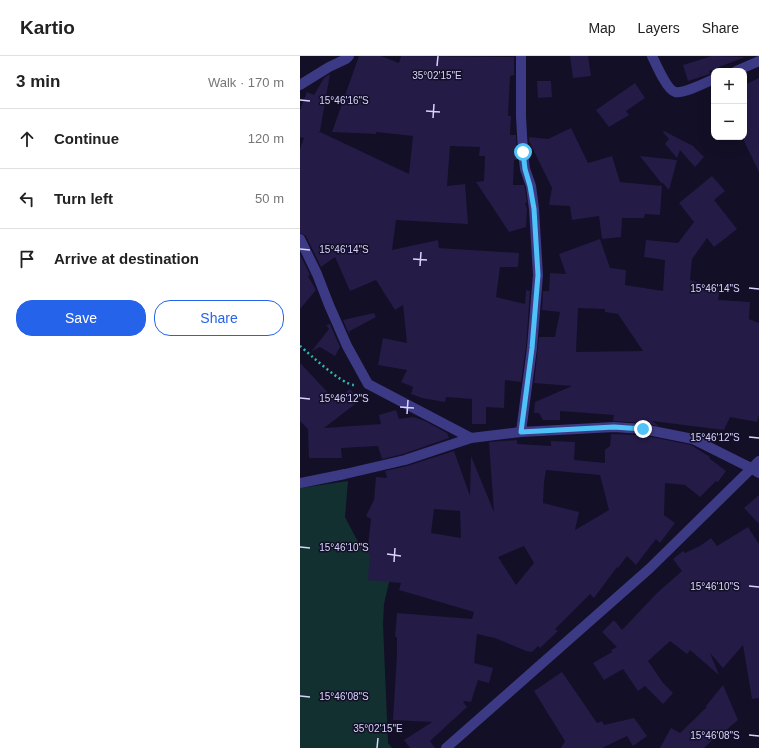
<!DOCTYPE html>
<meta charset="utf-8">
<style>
:root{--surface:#fff;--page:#f6f6f6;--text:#222;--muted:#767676;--line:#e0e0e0;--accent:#2563eb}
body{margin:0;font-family:Arial,sans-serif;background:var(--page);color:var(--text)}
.controls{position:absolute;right:12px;top:12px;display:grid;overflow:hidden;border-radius:8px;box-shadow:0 4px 16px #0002}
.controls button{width:36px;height:36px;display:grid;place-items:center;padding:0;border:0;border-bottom:1px solid var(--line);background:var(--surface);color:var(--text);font:20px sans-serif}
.stop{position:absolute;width:12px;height:12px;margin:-9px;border:3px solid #4fc3f7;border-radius:50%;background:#fff}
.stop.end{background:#4fc3f7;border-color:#fff;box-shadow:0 1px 4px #0008}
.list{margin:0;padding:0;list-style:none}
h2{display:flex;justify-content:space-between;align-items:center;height:52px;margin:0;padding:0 16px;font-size:17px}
h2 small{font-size:13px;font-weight:400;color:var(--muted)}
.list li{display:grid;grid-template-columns:26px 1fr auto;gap:12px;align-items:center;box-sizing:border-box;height:60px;padding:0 16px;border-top:1px solid var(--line)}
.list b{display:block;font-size:15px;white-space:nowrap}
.list em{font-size:13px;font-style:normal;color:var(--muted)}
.actions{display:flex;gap:8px;padding:12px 16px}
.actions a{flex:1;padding:9px 0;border:1px solid var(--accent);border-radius:16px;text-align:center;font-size:14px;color:var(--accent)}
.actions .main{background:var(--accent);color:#fff}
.icon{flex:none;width:22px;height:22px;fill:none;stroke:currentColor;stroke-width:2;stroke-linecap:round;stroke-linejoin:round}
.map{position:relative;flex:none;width:459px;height:692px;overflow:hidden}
header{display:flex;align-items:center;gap:24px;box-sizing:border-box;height:56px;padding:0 20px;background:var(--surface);border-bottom:1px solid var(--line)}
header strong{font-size:19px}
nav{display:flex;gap:22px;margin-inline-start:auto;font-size:14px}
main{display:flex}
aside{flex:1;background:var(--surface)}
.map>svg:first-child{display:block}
.green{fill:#12302f}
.building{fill:#241b47;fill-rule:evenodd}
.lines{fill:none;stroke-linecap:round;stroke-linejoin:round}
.path{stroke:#2fb8b0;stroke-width:2.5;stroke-dasharray:2 3;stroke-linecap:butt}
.minor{stroke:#3d3a85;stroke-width:10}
.route{stroke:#4fc3f7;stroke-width:5}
.ticks{fill:none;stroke:#d9d4ff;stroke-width:1.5}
.ticks-label{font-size:10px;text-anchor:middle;fill:#d9d4ff;stroke:#130f26;stroke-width:3;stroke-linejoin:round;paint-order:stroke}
</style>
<header>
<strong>Kartio</strong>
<nav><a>Map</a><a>Layers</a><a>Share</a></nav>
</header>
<main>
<aside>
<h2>3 min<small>Walk · 170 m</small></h2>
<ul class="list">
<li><svg class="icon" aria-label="ahead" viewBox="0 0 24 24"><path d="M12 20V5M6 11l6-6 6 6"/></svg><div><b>Continue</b></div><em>120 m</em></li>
<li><svg class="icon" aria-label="left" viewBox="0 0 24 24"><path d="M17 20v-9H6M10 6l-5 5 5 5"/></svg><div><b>Turn left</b></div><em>50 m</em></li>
<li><svg class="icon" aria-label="arrive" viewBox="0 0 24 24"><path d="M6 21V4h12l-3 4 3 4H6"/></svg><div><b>Arrive at destination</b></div></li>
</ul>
<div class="actions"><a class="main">Save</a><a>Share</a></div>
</aside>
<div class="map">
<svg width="459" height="692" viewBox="0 0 459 692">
<rect width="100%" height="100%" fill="#130f26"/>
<!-- green -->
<path class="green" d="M48,425L45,461L57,484L91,518L84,548L83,568L88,687L92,692H0V432Z"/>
<!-- building -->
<g class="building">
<path d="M59,0H81L99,7L101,0L214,1V19L210,20L208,60H211L210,79H216L217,104H214L213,129H224L225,132L227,147H225L227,153L226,171L209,176L176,126L184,125L185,100H179L180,91L150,90L147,130L165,128L168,168L96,164L92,194L138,184L139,192L219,197L218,211H200L196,241L225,248L226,234L230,235L226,291L221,326L205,324L204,352L186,351V368H172V343L146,341L145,346L122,342L111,338L113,331L101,326L107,314L78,309L83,282L107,287L103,249L95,254L76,224L50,235L35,201L21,211L6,180L0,177V93L4,82L0,81V54L7,36L14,39L24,22L30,18L20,75H18L109,118L113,80L76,76V78L32,76Z"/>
<path d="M270,0H288L291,20L273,22Z"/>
<path d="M412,0L445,1L409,15L410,18L388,25L383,9Z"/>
<path d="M459,22V116L444,85V29Z"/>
<path d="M237,25H251L252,41L238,42Z"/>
<path d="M335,27L345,42L326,55L329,59L309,71L296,54Z"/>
<path d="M271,72L288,107L312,100L320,126L362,130L360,159L345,158L344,162H322L321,181L302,183L299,160L272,164L270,150L249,149L252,132L229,85V81L248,83Z"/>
<path d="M364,75L393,90L404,101L395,111L380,94L377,102L365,88L369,83L363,76Z"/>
<path d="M340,100L377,104L369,134L362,126V128Z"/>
<path d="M412,120L425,135L414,144L437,173L414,191L407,182L392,203L390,224L420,233L418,244L450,246L449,263L459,267V359L457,366L430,361L424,374L352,365L359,370L343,367L313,365L314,359L260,355V364H243L239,357H234L235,346L272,330L234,327L239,281H255L260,256L242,254L243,235H249L250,217L266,218L259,198L300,183L310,212L326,214L325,229L363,235L365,204L344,201L346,184L378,187L394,166L379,147ZM278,252L305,253V256L318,258L343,295L276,296Z"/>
<path d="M0,198L10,219L8,220L16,234L0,253Z"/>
<path d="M74,257L76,261L48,276H50L49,278L43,264Z"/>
<path d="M30,268L40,291L35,300L20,291L11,296L29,273L26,269Z"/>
<path d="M0,307L35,344L50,333L59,345L24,372L81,368L79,359L96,354L99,363L113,361L125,365L147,377L149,382L103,398L82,403L78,390L41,392L42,402H9L8,373L0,365Z"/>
<path d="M311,378L342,379L391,389L410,401L409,402L426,415L418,426L416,425L400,441L385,429L365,427L364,459L375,467L360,487L356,483L336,509L327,500L318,512L317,511L294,542L290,538L255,573L258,575L240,592L238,590L232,596L226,595L195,582L177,578L174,607L193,612L189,627L178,624L171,646L165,645L163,646L167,651L130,685L135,692H110L104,684L132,666L93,664L97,598V581H95L97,557L172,563L174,556L99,534L101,527L68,524L70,498H67L71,463L66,460L74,444L76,421L87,422L85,415L107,410L154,395L170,440L171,400L194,456L189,386L217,384V388L251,390V385L275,386L274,404L305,407V394L310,390ZM246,414L300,419L309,454L275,474L279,456L243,447L244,426ZM134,453L160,455L161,482L131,477ZM224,490L234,507L216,529L198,501Z"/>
<path d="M459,439V468L444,452Z"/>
<path d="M448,471L459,488V642L452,643L443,589L423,612L410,597L419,619L390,594L387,598L370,585L348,605L363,627L373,637L363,648L345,630L338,635L323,613L304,624L293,607L312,596L311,594L317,591L302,576L314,564L322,574L356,538L382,515L373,503L383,495L385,497L400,490L411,482L417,490Z"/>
<path d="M262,616L297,667L302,665L304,669L334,662L347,680L333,690L327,680L302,692H261L265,685L234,635Z"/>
<path d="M423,629L438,664L425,675L424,673L404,692H360L371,672L380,677L407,651L406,650Z"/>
</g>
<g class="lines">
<!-- path -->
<path class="path" d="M0,290C11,299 41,328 54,329"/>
<!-- minor -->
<g class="minor">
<path d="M352,0C356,8 367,34 375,36C384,38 405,27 414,23"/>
<path d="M436,15L459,5"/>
<path d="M0,29L29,11L46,3L49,0"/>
<path d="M0,183L17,218L29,249L47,290L68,328L171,382"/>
<path d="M221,376L232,292L238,219L234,153L231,130L225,113L223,96L221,61V0"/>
<path d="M0,427L45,418L105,404L171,382L221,376L314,371L343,373L393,383L451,412L459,417"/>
<path d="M146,692L349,513L459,405"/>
</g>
</g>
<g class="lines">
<!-- route -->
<path class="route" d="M223,96L225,113L230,130L234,153L238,219L232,292L221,376L314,371L343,373"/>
</g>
<!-- ticks -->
<path class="ticks" d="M137,10L138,0M0,44L10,45M126,55L140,56M133,62L134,48M0,193L10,194M113,203L127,204M120,210L121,196M449,232L459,233M0,342L10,343M100,351L114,352M107,358L108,344M449,381L459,382M0,491L10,492M87,498L101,500M94,506L95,492M449,530L459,531M0,640L10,641M449,679L459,680M77,692L78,682"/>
<g class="ticks-label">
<text x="137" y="23">35°02'15"E</text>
<text x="44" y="48">15°46'16"S</text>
<text x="44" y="197">15°46'14"S</text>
<text x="415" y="236">15°46'14"S</text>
<text x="44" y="346">15°46'12"S</text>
<text x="415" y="385">15°46'12"S</text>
<text x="44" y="495">15°46'10"S</text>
<text x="415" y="534">15°46'10"S</text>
<text x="44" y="644">15°46'08"S</text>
<text x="78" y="676">35°02'15"E</text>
<text x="415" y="683">15°46'08"S</text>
</g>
</svg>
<div class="controls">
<button>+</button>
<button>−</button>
</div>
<div class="stop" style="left:223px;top:96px"></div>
<div class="stop end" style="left:343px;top:373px"></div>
</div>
</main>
